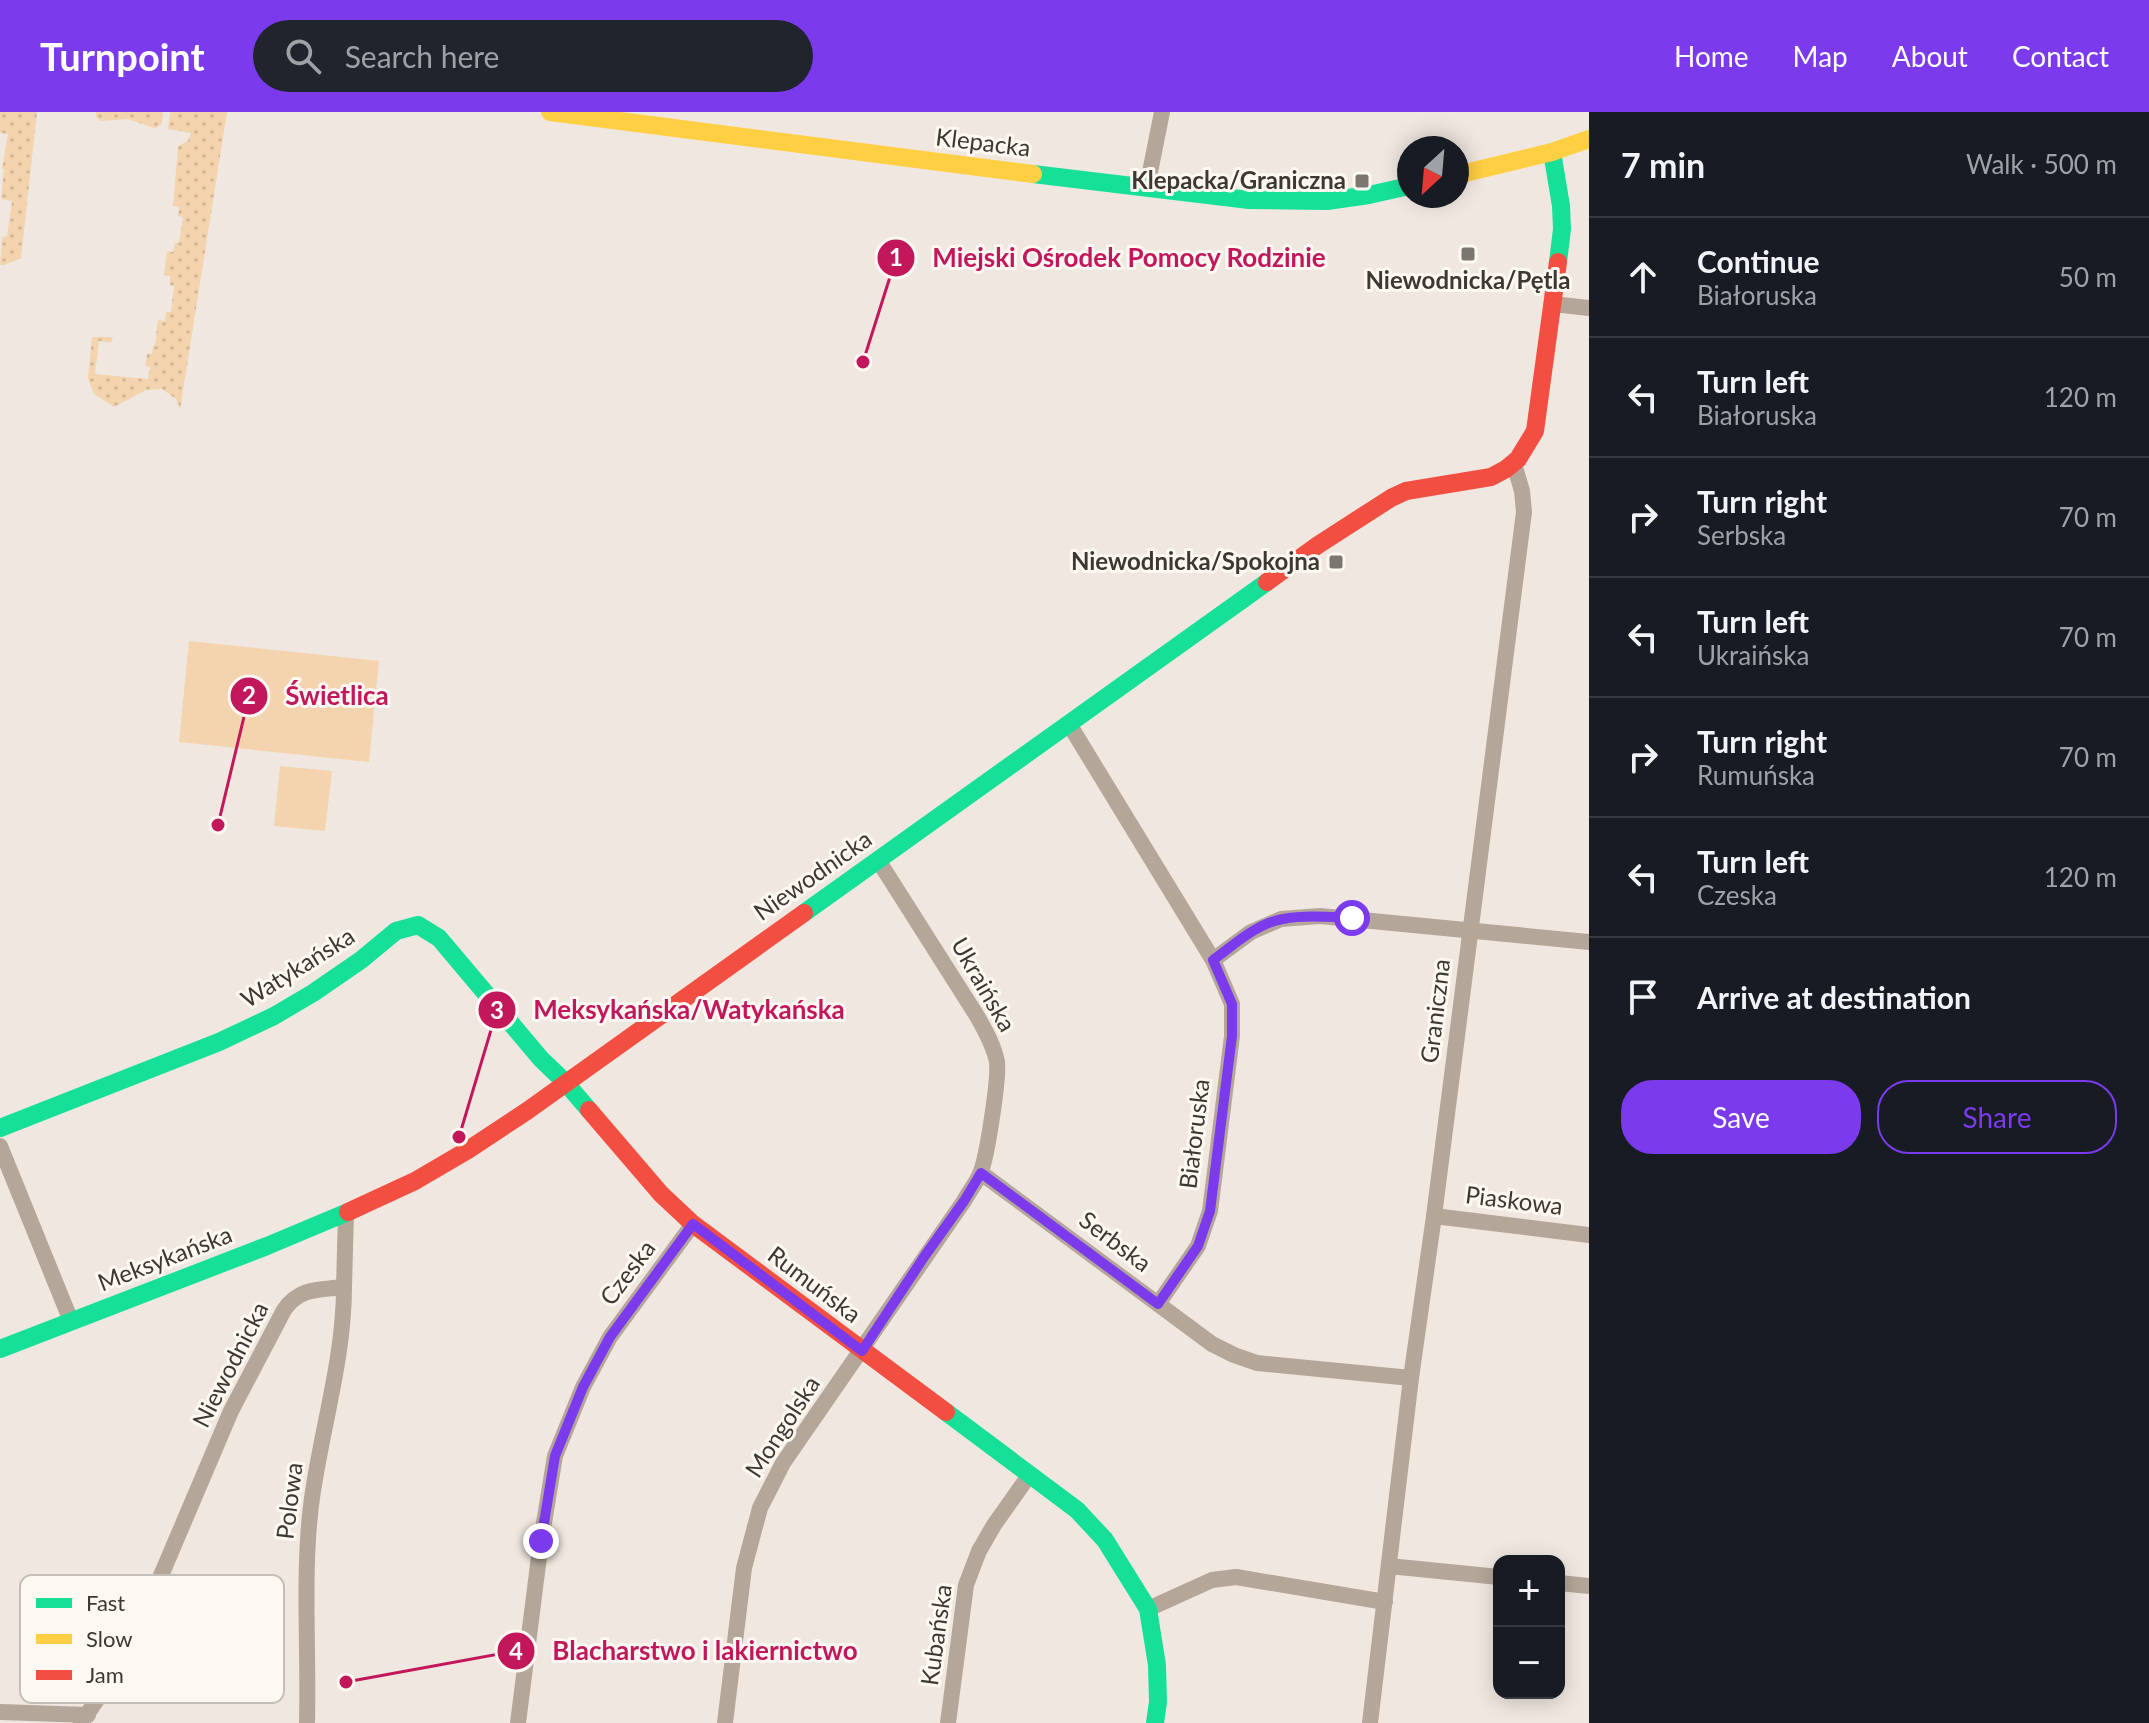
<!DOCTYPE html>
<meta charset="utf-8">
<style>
:root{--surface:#171b24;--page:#20242c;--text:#f1f3f6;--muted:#9ea1a6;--line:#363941;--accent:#7c3aed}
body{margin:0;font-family:Lato,sans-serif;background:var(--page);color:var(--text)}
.controls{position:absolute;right:24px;bottom:24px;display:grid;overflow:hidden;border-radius:16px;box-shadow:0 4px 20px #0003}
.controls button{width:72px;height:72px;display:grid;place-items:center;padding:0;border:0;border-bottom:2px solid var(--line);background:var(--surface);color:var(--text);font:40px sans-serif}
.compass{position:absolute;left:1397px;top:24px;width:72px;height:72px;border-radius:50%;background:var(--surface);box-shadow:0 4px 20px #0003;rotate:206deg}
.stop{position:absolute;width:24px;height:24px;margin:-18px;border:6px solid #7c3aed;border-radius:50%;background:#fff}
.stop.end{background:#7c3aed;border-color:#fff;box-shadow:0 2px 8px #0008}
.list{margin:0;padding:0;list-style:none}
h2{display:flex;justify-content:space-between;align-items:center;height:104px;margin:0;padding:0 32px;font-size:34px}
h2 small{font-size:26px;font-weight:400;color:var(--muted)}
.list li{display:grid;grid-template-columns:52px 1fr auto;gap:24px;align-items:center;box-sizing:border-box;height:120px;padding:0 32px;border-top:2px solid var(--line)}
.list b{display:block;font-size:30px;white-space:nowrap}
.list p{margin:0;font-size:26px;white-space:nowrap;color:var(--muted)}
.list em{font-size:26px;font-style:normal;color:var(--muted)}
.actions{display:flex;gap:16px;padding:24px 32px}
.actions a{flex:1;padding:18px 0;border:2px solid var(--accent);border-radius:32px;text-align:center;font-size:28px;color:var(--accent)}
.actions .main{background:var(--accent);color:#fff}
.icon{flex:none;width:44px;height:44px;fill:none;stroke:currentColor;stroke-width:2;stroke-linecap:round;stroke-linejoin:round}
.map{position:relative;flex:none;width:1589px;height:1611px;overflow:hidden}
header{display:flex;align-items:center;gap:48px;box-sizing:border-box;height:112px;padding:0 40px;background:var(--accent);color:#fff}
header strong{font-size:38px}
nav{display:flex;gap:44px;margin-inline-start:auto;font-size:28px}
.search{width:560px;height:72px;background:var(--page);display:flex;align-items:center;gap:20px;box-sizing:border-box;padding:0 28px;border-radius:44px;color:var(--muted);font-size:30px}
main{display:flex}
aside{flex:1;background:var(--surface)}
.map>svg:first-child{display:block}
.grass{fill:url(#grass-dots)}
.park{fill:#f3d4ae}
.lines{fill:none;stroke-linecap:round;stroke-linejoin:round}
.street{stroke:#b4a79a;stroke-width:16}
.fast{stroke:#16e098;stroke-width:18}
.slow{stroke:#ffcf43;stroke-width:18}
.jam{stroke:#f24e42;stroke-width:18}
.route{stroke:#7c3aed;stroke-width:10}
.poi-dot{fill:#7c7670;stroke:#fdf8f2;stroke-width:3}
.labels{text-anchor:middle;stroke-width:6;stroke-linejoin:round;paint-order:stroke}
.street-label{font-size:24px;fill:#3d3833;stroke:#fdf8f2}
.poi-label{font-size:24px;font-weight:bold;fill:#3d3833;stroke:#fdf8f2;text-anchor:end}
.key{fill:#fdf8f2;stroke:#c3beb9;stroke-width:2}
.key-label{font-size:22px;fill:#3d3833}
.leader{fill:none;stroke:#c2185b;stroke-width:3}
.callout-dot{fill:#c2185b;stroke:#fdf8f2;stroke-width:3}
.mark-label{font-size:24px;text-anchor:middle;font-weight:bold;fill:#fff}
.callout-label{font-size:26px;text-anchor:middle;font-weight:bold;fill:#c2185b;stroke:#fdf8f2;stroke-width:6;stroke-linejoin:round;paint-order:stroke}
</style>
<header>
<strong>Turnpoint</strong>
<div class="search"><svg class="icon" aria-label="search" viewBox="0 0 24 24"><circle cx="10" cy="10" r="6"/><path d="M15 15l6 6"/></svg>Search here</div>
<nav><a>Home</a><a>Map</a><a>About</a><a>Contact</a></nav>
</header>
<main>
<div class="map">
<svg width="1589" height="1611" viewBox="0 0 1589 1611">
<defs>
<pattern id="grass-dots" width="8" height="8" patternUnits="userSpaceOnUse" patternTransform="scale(2)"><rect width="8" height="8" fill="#f3d4ae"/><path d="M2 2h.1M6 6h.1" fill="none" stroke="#d1b796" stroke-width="1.8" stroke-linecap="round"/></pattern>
</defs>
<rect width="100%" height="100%" fill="#f0e8e0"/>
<!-- grass -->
<g class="grass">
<path d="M0,0H37L21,146L5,153H0L2,125L7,124L12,89L1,87L4,57H2L8,22L0,21Z"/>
<path d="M96,0H163L162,11L158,15L154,16L128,7L101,9L96,5Z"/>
<path d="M170,0H227L180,298L176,287L162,277L146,278L114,295L94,282L88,267L92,225H113L111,231L99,229L95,262L148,267L150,255L145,254L147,242H152L153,233H155L158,208L165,209L166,200H171L174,174L170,173V164L164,163L167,139L173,140L175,131H179L183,105L178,104L179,95L173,94L178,34L188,29L191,21L168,17Z"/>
</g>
<!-- park -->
<g class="park">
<path d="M189,529L379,549L369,650L179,630Z"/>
<path d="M280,654L332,659L325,719L274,714Z"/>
</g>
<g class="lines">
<!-- street -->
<g class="street">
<path d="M1147,75L1162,0"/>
<path d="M1553,192L1589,196"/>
<path d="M1069,612L1213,848L1232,892V924L1210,1099L1198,1134L1158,1192"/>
<path d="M1213,848L1251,820L1281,807L1320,804L1589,830"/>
<path d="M0,1034L71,1209"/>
<path d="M981,1061L1212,1232L1234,1243L1257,1251L1411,1266"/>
<path d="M1434,1104L1589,1123"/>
<path d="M1389,1454L1499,1465"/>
<path d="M1559,1471L1589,1474"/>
<path d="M1148,1497L1212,1468L1236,1465L1385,1490"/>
<path d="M0,1600L88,1603"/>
<path d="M81,1611L116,1560L154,1480L231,1299L284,1198C300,1175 319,1178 344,1175L346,1101"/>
<path d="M307,1611C309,1537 302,1458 312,1386C322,1315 344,1246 344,1175"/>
<path d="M518,1611L541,1429L555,1344L583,1275L610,1225L693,1112"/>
<path d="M725,1611L744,1456L760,1396L783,1351L964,1089C969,1080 976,1071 980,1062C987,1046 999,967 997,950C994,934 985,918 977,904L878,748"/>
<path d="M948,1611L966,1473L979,1439L994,1413L1030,1362"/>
<path d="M1370,1611L1411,1266L1434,1104L1524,400L1522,379L1514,352"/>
</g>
<!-- fast -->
<g class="fast">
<path d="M1552,40L1561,94L1562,117L1558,150"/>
<path d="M1033,62L1249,88L1327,89L1369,83L1409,74"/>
<path d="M804,801L1267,470"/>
<path d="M0,1016L219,930L274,904L313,881L361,848L396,819L418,813L439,826L541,947L565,970L589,998"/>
<path d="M0,1237L267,1134L348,1100"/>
<path d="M946,1300L1077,1398L1105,1428L1148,1497L1157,1553L1158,1590L1155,1611"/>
</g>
<!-- slow -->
<g class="slow">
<path d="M550,0L1033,62"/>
<path d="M1457,63L1552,40L1589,27"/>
</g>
<!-- jam -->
<g class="jam">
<path d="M1267,470L1318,433L1391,386L1406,379L1491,365L1506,357L1518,347L1535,319L1558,150"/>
<path d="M589,998L661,1082L693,1112L946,1300"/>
<path d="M348,1100L415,1069L468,1038L527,999L804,801"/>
</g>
</g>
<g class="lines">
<!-- route -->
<path class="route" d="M541,1429L555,1344L583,1275L610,1225L693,1112L862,1239L924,1145L964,1089L981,1061L1158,1192L1198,1134L1210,1099L1232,924V892L1213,848C1234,833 1257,811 1283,807C1305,803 1329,805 1352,806"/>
</g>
<!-- markers -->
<g class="poi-dot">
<rect x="1354" y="61" width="16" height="16" rx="4"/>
<rect x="1460" y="134" width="16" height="16" rx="4"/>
<rect x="1328" y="442" width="16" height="16" rx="4"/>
</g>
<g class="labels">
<!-- street labels -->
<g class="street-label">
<text transform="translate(983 31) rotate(7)" y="8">Klepacka</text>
<text transform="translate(813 764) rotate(-35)" y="8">Niewodnicka</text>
<text transform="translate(298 856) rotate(-32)" y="8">Watykańska</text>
<text transform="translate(983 873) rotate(60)" y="8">Ukraińska</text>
<text transform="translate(1436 899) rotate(-83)" y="8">Graniczna</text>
<text transform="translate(1195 1022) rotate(-83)" y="8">Białoruska</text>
<text transform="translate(1514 1089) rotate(7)" y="8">Piaskowa</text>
<text transform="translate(1115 1130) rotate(37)" y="8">Serbska</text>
<text transform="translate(165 1147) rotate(-21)" y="8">Meksykańska</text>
<text transform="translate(628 1161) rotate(-53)" y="8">Czeska</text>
<text transform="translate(814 1173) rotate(37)" y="8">Rumuńska</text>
<text transform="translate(231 1253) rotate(-63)" y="8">Niewodnicka</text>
<text transform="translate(783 1315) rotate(-57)" y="8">Mongolska</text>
<text transform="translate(290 1389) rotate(-83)" y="8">Polowa</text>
<text transform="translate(937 1523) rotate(-82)" y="8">Kubańska</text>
</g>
<!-- poi labels -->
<g class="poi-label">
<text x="1346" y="77">Klepacka/Graniczna</text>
<text x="1468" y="177" text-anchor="middle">Niewodnicka/Pętla</text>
<text x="1320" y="458">Niewodnicka/Spokojna</text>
</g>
</g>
<!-- legend -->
<rect x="20" y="1463" width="264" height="128" rx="12" class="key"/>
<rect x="36" y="1486" width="36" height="10" fill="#16e098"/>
<rect x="36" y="1522" width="36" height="10" fill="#ffcf43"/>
<rect x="36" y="1558" width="36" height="10" fill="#f24e42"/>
<g class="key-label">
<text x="86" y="1499">Fast</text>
<text x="86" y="1535">Slow</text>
<text x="86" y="1571">Jam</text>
</g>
<!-- callouts -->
<path class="leader" d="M863 250L896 146M218 713L249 584M459 1025L497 898M346 1570L516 1539"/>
<g class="callout-dot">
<circle cx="863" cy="250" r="8"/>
<circle cx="218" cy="713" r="8"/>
<circle cx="459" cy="1025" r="8"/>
<circle cx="346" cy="1570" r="8"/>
<circle cx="896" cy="146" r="20"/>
<circle cx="249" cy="584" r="20"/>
<circle cx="497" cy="898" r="20"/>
<circle cx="516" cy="1539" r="20"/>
</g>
<g class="mark-label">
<text x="896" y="154">1</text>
<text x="249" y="592">2</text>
<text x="497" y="907">3</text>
<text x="516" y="1548">4</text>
</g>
<g class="callout-label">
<text x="1129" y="155">Miejski Ośrodek Pomocy Rodzinie</text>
<text x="337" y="593">Świetlica</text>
<text x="689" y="907">Meksykańska/Watykańska</text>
<text x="705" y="1548">Blacharstwo i lakiernictwo</text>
</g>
</svg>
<div class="controls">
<button>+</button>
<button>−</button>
</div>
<svg class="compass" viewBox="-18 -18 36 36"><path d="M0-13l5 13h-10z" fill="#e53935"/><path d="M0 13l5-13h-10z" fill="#9ea1a6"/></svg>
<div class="stop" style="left:1352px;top:806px"></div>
<div class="stop end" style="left:541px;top:1429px"></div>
</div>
<aside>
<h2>7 min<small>Walk · 500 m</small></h2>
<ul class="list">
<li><svg class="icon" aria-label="ahead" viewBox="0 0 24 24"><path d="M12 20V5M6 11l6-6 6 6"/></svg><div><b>Continue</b><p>Białoruska</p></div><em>50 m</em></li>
<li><svg class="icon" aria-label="left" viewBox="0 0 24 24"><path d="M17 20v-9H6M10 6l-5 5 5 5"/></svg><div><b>Turn left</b><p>Białoruska</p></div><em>120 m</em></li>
<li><svg class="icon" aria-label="right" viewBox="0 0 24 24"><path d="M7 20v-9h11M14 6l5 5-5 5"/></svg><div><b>Turn right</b><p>Serbska</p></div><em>70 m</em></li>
<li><svg class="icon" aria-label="left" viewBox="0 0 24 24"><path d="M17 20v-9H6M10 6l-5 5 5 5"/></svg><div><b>Turn left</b><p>Ukraińska</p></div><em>70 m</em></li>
<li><svg class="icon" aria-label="right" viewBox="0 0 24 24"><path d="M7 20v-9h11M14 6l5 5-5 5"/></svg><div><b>Turn right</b><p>Rumuńska</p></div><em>70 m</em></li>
<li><svg class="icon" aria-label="left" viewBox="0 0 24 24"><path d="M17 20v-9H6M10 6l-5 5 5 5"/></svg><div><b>Turn left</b><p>Czeska</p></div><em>120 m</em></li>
<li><svg class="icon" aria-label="arrive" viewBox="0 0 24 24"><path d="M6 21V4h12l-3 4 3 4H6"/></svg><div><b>Arrive at destination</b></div></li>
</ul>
<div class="actions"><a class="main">Save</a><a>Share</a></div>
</aside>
</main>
